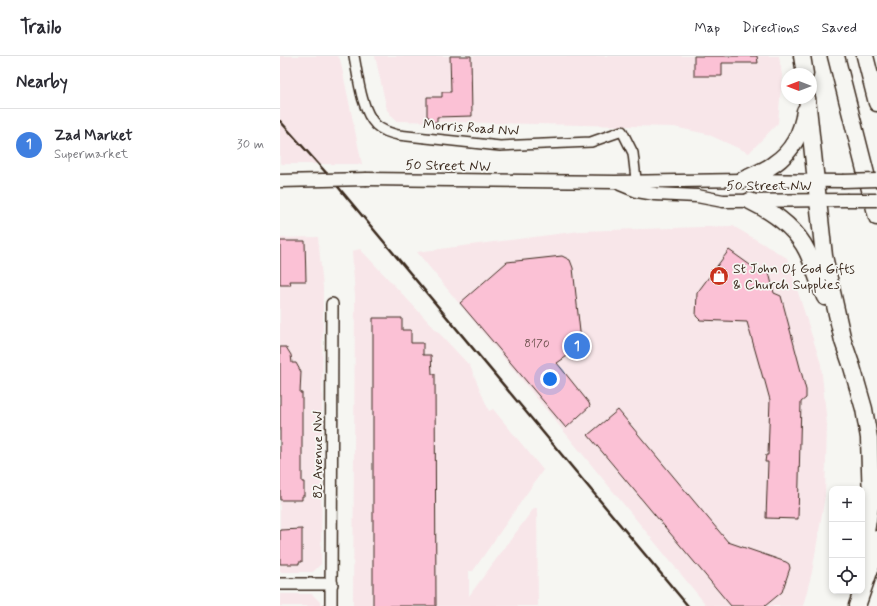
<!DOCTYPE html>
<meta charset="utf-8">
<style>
:root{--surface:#fff;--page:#f2f2f3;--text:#2b2b33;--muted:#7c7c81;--line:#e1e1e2;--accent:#0f766e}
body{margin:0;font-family:Mynerve,sans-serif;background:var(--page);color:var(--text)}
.controls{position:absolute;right:12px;bottom:12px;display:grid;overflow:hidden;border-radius:8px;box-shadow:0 2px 6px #0003}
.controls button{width:36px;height:36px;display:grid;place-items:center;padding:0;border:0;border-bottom:1px solid var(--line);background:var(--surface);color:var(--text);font:20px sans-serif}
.compass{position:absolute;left:501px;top:12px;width:36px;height:36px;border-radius:50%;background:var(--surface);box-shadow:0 2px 6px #0003;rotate:270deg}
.you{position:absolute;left:270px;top:323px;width:14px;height:14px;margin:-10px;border:3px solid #fff;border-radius:50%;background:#1a73e8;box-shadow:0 0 0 6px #1a73e833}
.badge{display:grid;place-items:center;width:26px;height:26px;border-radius:50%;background:var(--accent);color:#fff;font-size:13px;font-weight:700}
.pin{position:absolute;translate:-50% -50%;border:2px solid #fff;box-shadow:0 1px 4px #0006}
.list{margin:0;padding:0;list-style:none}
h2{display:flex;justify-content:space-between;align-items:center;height:52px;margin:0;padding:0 16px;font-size:17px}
h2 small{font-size:13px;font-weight:400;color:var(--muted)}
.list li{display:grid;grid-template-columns:26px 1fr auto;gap:12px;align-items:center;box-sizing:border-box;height:72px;padding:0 16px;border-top:1px solid var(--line)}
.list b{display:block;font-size:15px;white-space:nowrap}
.list p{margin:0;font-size:13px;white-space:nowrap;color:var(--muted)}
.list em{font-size:13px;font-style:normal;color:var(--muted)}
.icon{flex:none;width:22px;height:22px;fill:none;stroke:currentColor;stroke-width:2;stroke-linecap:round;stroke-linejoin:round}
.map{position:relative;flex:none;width:597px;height:550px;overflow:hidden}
header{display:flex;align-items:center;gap:24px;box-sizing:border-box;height:56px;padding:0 20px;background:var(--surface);border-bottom:1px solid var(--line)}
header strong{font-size:19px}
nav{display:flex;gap:22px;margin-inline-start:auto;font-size:14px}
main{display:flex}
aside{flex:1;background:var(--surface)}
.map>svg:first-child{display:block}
.built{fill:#f8e6e9}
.building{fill:#fbc1d5;stroke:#3b2a1e}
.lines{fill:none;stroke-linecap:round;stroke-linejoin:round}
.minor-casing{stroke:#3b2a1e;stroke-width:12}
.tertiary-casing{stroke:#3b2a1e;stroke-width:14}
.secondary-casing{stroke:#3b2a1e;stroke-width:15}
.motorway-casing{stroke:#3b2a1e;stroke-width:19}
.minor{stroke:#f6f6f2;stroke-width:9}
.tertiary{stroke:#f6f6f2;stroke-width:11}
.secondary{stroke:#f6f6f2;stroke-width:12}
.motorway{stroke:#f6f6f2;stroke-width:16}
.rail{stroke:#3b2a1e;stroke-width:2.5}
.secondary-bridge-casing{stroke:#3b2a1e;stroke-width:15;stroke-linecap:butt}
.secondary-bridge{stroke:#f6f6f2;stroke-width:12}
.labels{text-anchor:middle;stroke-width:3.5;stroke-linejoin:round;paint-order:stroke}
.number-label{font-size:12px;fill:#6b504c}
.street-label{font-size:14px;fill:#3b2a1e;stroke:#f6f6f2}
.poi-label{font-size:14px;fill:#3b2a1e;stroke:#f6f6f2;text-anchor:start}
</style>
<header>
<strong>Trailo</strong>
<nav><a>Map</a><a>Directions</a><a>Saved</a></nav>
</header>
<main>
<aside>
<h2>Nearby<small></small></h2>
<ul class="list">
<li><span class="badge" style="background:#3f7fe0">1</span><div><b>Zad Market</b><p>Supermarket</p></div><em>30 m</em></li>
</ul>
</aside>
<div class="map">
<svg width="597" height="550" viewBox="0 0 597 550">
<rect width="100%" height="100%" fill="#f6f6f2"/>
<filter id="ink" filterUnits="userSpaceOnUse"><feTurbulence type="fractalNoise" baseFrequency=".025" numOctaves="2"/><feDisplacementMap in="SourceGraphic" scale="8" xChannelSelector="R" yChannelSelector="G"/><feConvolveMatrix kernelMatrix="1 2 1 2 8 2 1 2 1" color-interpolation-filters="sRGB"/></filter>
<g filter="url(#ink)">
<!-- built -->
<g class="built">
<path d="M0,0H57L60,3L82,108H2L0,106Z"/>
<path d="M95,0H499L502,19L498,67L469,97L427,78L394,71L116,65L107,54Z"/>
<path d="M453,170L507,202L541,308L547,369L545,440L532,516L523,550H427L137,196L300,175Z"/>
<path d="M38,181L43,231L41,508L33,516H0V182Z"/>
<path d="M80,193L190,310L209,355L213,353L263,414L193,515H189V540L254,452H257L258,550H73L75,241L72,195Z"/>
<path d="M0,538H32L40,546V550H0Z"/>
</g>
<!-- building -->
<g class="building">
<path d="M170,0H191L192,60L157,61V66H149V61H147V41H162V36H171Z"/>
<path d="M414,0H477L478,7H442V20H414Z"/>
<path d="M0,185H25L26,225H10L11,229H0Z"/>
<path d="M449,194L477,214L488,212L494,237L501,240L526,334V342L521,346L518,463L486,462L488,406H485L486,399H488L490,344L484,322H483L467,266L420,264L416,260L417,237Z"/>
<path d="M282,200L290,204L293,212L301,285L300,289L296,294L277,307L309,347L310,350L286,372L180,247L227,206Z"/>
<path d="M93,262H122V274H131V287H143V299H151L152,318H155L156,550H93Z"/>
<path d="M0,291H6L11,299L12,307H16L21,316L20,337H22V426H24V440H22V444H0Z"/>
<path d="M338,354L448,486L506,506L509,508L510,512L502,536L485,550H451L308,379Z"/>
<path d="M22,473V506H19V508H0V474Z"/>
</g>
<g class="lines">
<!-- minor casing -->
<g class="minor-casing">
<path id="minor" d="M74,0C78,20 81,54 96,69C102,75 110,77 118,79L220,90L311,86L342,75L353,97L357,132"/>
</g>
<!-- tertiary casing -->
<g class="tertiary-casing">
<g id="tertiary">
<path d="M0,528H52"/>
<path d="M51,550L52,248"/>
</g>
</g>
<!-- secondary casing -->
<g class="secondary-casing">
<g id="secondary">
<path d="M87,123L335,126L463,124L563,125"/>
<path d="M340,128L357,135L375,138L417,140L443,145L566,144"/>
</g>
</g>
<!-- motorway casing -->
<g class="motorway-casing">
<g id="motorway">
<path d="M522,0L525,18"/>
<path d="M556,0L597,161"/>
<path d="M585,0L597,47"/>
<path d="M527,42L544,200L563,285L572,311L584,353L589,382L591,445L582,501"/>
<path d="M463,124C473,119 485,115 494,108C512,96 522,76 525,55"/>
<path d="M470,145C493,156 515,171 527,195C534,209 538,226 545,241"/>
<path d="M577,550L592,507L597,483"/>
</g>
</g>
<!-- minor -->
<use href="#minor" class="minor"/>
<!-- tertiary -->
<use href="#tertiary" class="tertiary"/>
<!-- secondary -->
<use href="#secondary" class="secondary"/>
<!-- motorway -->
<use href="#motorway" class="motorway"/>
<!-- rail -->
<path class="rail" d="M0,65L49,120L408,550"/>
<!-- secondary-bridge casing -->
<g class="secondary-bridge-casing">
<g id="secondary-bridge">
<path d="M0,125L87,123"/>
<path d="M563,125L597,124"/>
<path d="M566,144H597"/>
</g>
</g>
<!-- secondary-bridge -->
<use href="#secondary-bridge" class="secondary-bridge"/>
</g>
</g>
<!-- icons -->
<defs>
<g id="shop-disc" transform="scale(1)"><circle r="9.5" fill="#c8321e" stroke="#f6f6f2"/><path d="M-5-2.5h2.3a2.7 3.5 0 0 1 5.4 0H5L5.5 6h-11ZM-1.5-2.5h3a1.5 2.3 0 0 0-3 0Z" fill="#fff"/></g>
</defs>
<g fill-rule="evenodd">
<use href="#shop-disc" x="439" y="220"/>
</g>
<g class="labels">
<!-- number labels -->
<g class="number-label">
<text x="257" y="291">8170</text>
</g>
<!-- street labels -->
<g class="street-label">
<text transform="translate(191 71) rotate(4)" y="5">Morris Road NW</text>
<text transform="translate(168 109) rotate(1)" y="5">50 Street NW</text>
<text x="489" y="134">50 Street NW</text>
<text transform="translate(37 399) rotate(-90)" y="5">82 Avenue NW</text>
</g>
<!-- poi labels -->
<g class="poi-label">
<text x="453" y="217">St John Of God Gifts<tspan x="453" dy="16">&amp; Church Supplies</tspan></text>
</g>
</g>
</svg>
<div class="controls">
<button>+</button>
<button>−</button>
<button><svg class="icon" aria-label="locate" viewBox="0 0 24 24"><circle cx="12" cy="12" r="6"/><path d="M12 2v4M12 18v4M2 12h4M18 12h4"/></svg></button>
</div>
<svg class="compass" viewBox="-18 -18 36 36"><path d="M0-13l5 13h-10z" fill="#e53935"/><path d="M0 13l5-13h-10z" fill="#7c7c81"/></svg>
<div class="you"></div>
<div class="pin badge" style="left:297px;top:290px;background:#3f7fe0">1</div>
</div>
</main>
